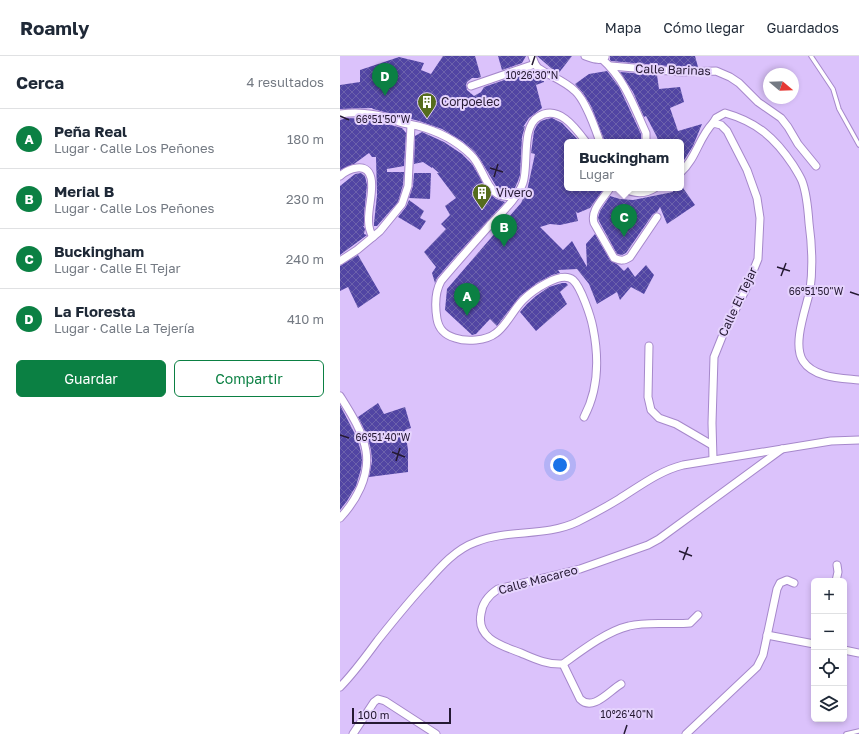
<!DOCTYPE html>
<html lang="es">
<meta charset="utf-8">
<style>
:root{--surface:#fff;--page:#f6f6f7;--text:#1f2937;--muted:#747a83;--line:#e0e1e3;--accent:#0b8043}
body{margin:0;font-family:"Golos Text",sans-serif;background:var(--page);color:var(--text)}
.controls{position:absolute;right:12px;bottom:12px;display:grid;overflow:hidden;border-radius:6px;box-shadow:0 2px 6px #0003}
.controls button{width:36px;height:36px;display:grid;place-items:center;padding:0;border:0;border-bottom:1px solid var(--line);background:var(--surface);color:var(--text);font:20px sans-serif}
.compass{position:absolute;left:423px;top:12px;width:36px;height:36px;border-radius:50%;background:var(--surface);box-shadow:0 2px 6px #0003;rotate:109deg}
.scale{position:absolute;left:12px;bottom:10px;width:99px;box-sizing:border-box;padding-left:4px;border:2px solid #251933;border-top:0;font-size:11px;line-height:14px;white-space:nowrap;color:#251933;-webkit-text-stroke:3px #e5d3fd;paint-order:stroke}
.you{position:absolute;left:220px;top:409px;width:14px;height:14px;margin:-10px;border:3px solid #fff;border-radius:50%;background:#1a73e8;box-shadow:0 0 0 6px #1a73e833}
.badge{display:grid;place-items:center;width:26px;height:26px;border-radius:50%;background:var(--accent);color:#fff;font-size:13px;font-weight:700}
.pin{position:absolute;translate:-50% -33px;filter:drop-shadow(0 1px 2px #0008)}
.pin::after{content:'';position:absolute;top:21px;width:14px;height:12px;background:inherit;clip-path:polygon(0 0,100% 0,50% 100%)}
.popup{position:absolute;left:224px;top:83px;width:120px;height:52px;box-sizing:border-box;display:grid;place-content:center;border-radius:6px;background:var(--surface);filter:drop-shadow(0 1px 3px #0005);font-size:13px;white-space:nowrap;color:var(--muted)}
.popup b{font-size:15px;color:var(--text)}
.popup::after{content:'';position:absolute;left:50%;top:100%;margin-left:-8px;border:8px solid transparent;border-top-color:var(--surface)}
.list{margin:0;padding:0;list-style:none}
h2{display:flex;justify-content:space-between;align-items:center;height:52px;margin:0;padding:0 16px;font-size:17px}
h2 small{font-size:13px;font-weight:400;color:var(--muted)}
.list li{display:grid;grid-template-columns:26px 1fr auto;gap:12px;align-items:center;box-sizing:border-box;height:60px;padding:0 16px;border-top:1px solid var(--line)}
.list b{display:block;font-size:15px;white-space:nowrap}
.list p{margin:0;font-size:13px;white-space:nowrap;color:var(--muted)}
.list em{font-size:13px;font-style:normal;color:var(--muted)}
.actions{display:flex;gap:8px;padding:12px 16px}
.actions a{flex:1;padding:9px 0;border:1px solid var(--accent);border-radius:6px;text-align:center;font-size:14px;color:var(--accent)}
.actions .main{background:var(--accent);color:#fff}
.icon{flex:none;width:22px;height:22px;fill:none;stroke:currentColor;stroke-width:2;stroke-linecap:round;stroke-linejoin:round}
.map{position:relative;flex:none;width:519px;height:678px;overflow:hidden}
header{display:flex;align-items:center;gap:24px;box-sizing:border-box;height:56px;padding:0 20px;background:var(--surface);border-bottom:1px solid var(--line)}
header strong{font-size:19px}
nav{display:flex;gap:22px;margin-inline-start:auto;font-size:14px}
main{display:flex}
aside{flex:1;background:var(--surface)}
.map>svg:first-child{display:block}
.building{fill:url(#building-cross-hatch)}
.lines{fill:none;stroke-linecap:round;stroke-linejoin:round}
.service-casing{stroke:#a688cb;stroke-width:5.5}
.minor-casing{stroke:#a688cb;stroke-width:9}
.service{stroke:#fff;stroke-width:3.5}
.minor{stroke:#fff;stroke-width:7}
.ticks{fill:none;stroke:#251933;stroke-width:1.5}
.labels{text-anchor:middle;stroke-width:4;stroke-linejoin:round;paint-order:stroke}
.street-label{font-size:12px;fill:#251933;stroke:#e5d3fd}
.poi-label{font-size:12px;fill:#251933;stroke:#e5d3fd;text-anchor:start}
.ticks-label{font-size:10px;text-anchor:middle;fill:#251933;stroke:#e5d3fd;stroke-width:4;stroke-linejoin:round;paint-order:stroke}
</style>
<header>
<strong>Roamly</strong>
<nav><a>Mapa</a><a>Cómo llegar</a><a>Guardados</a></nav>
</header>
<main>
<aside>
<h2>Cerca<small>4 resultados</small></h2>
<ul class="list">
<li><span class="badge">A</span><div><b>Peña Real</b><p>Lugar · Calle Los Peñones</p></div><em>180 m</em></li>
<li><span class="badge">B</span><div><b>Merial B</b><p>Lugar · Calle Los Peñones</p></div><em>230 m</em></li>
<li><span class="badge">C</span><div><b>Buckingham</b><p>Lugar · Calle El Tejar</p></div><em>240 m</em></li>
<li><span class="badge">D</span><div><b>La Floresta</b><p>Lugar · Calle La Tejería</p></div><em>410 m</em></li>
</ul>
<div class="actions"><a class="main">Guardar</a><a>Compartir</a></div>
</aside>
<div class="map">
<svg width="519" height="678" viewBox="0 0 519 678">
<defs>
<pattern id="building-cross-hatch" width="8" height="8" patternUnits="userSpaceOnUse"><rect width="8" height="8" fill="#5145a3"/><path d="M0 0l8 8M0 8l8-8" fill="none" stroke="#6c62ab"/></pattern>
</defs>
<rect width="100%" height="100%" fill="#dbc2fb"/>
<!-- building -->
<g class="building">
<path d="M103,0H135L141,21L138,22H132L127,26L126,29L127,34L134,40L141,36L144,31L193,14L203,21L204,26L196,29L202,52L189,62L183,71L185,70L182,81L180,119L178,125L174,134L166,135L161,134L156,130L140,103L134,95L122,85L102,73L79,65L33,53L32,52L0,53V29L20,26V14L59,1L84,7L81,14L91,18Z"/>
<path d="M158,0H186L182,7L162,14Z"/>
<path d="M197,0H232L218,18Z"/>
<path d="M270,0H355L358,11H339L271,5L270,4Z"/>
<path d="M267,15L279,31L288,50L301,78V83L299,86H265L251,50L243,37L235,28L249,18Z"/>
<path d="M280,16L317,19L319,33L340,31L344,46L330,52L338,75L362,68L353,90L341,109V86H318L317,81L306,60L304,61L293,36Z"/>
<path d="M7,62L29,63L62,72L66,77L64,110L47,113V116H64L63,129L58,146L37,170H34V167L37,139L36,101H32L29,97L14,108L0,114V64Z"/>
<path d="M212,62L222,67L240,86H227V132H261L263,134L250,152L238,157L236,156L238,165L220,169L210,168L200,171L223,194L232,185L247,211L246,188L255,178L270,204L278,209L284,215L288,211L295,221L306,209L314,219L304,238L291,231L280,244L277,236L257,248L249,228L237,213L218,214L220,217L212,219L197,227L180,240L157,270L150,263L136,278L132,279L105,254L107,233L181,147L187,135L195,98L191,97L194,75L197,69L201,65L207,63Z"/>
<path d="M82,76L104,86L122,98L132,108L149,137L156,143L165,146L115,201L97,222L95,227L92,217L96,211L84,196L106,173L101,168L110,159L105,150L116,142L97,117H99L92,111V112L83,106L74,108L75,80Z"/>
<path d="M21,117L25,120L27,129L24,159V170H23L25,173L24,178L27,179L0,199V130L15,118Z"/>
<path d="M74,117H91L90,143L69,142L73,130Z"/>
<path d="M333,132H343L355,149L327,168L320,151L317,156L313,158L286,197L282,199L277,198L259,165L258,162L260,155L270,140L280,143L293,144L333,136Z"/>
<path d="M69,144L84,155L80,162L86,165L80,174L58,161L66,151Z"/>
<path d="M18,199L40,237L18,252L8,231L0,235V210Z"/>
<path d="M222,227H226L228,229L220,236L227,248L196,275L180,256L187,248L196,240L209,231Z"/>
<path d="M38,347L44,358L65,351L71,372L65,374L68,394V416L29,421L32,405L31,394L27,379L18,361Z"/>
<path d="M0,349L17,382L21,396L22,404L21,413L16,430L7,445L0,454Z"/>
</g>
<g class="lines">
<!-- service casing -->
<g class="service-casing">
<g id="service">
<path d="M471,0L493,33L499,53L519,89"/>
<path d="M506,678L519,675"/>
</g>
</g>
<!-- minor casing -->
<g class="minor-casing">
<g id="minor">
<path d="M192,0L195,8L198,12C210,20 225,25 235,35C246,45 255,72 260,86"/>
<path d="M245,0C252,2 260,6 265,1"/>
<path d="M262,3C285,23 294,51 306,77V86"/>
<path d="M271,10L341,16L376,15L390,21L399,27L418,46L441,62L448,71L458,88L476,110"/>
<path d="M131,30L195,8"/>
<path d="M0,58C15,56 34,57 48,62C53,63 58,66 63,67C68,68 73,69 78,70C97,75 117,85 131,99C146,113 146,148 176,139"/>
<path d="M373,67L376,62L385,57C417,66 435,82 453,109C456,114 460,120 462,125C467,138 468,153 469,167C472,189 473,212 470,234C466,253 452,288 463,305C474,322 501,322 519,324"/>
<path d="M341,116C356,103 359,81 373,67L381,69L387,75L407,114L417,142L420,162L418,203L405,235L384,276L374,301L372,367L373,403"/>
<path d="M0,120C8,113 27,105 31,122C35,140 22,164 33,181"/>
<path d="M270,132C264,142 250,154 254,167L274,202C281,205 284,205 290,201L317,161"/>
<path d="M283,132C294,138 304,139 315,132"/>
<path d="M0,205L17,194L40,175L62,148L68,130L71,69"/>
<path d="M309,290L308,341L311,354L319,362L336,368L372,389"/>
<path d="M0,340C10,356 23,376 26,395C30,420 16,445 0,462"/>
<path d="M244,361C259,333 259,302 253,272C251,261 241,231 233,224C221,214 192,235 183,244C173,254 167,269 156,277C146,285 126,286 115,282C105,279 99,274 97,263C95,251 95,236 101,225C117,206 133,188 149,170C161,157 177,143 183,127C189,109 181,71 198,61C218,48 235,71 246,86"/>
<path d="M496,525L498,516L497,509"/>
<path d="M358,559L350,567C330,569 308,565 289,570C267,575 241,595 223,608C207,609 195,603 181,597C163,590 136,583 141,558C142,547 149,539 158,533L240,513L308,489L319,483L442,393"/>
<path d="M427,579L474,588"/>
<path d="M504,594L519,597"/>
<path d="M223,608L240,643C253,656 269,635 281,628"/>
<path d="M0,631C14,617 26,600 38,584C54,564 70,544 87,526C101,510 116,493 136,486C168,473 205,481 237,466C251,459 266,451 279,443C300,430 319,415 343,409L491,385L519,384"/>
<path d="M13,678L34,646L38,643L45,645L96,678"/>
<path d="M346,678L417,611L423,599L437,533L440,527L447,524L454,527"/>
</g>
</g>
<!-- service -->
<use href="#service" class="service"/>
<!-- minor -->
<use href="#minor" class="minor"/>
</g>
<!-- ticks -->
<path class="ticks" d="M192,9L195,0M0,60L9,64M150,112L163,116M154,121L158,108M437,211L450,215M441,220L446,207M510,236L519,239M0,379L9,382M52,396L65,401M56,405L60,392M339,495L352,500M343,504L348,491M284,678L287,669"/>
<!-- icons -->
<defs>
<g id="building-pin" transform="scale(1)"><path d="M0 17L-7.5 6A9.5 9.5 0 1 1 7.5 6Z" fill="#556c1d" stroke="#e5d3fd"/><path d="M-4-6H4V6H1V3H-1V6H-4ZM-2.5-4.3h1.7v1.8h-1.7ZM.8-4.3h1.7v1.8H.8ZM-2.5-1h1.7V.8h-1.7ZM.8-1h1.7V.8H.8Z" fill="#fff"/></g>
</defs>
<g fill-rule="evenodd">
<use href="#building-pin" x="87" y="46"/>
<use href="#building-pin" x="142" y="137"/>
</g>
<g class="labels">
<!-- street labels -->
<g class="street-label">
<text transform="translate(333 14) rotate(2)" y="4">Calle Barinas</text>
<text transform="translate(398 246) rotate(-65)" y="4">Calle El Tejar</text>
<text transform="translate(198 524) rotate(-15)" y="4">Calle Macareo</text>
</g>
<!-- poi labels -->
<g class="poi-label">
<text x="101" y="50">Corpoelec</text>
<text x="156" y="141">Vivero</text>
</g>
</g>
<g class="ticks-label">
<text x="192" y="23">10°26'30"N</text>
<text x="43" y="67">66°51'50"W</text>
<text x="476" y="239">66°51'50"W</text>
<text x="43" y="385">66°51'40"W</text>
<text x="287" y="662">10°26'40"N</text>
</g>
</svg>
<div class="controls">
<button>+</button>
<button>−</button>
<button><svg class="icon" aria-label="locate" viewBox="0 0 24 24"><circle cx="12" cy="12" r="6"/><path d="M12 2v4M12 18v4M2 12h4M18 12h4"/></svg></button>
<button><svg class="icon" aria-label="layers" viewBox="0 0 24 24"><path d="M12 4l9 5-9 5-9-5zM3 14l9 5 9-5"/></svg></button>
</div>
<svg class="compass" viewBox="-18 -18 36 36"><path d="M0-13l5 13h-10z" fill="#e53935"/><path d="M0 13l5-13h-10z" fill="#747a83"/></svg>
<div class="scale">100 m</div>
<div class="you"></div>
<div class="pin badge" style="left:127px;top:260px">A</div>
<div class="pin badge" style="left:164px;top:191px">B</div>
<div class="pin badge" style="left:284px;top:181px">C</div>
<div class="popup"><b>Buckingham</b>Lugar</div>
<div class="pin badge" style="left:45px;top:40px">D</div>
</div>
</main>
